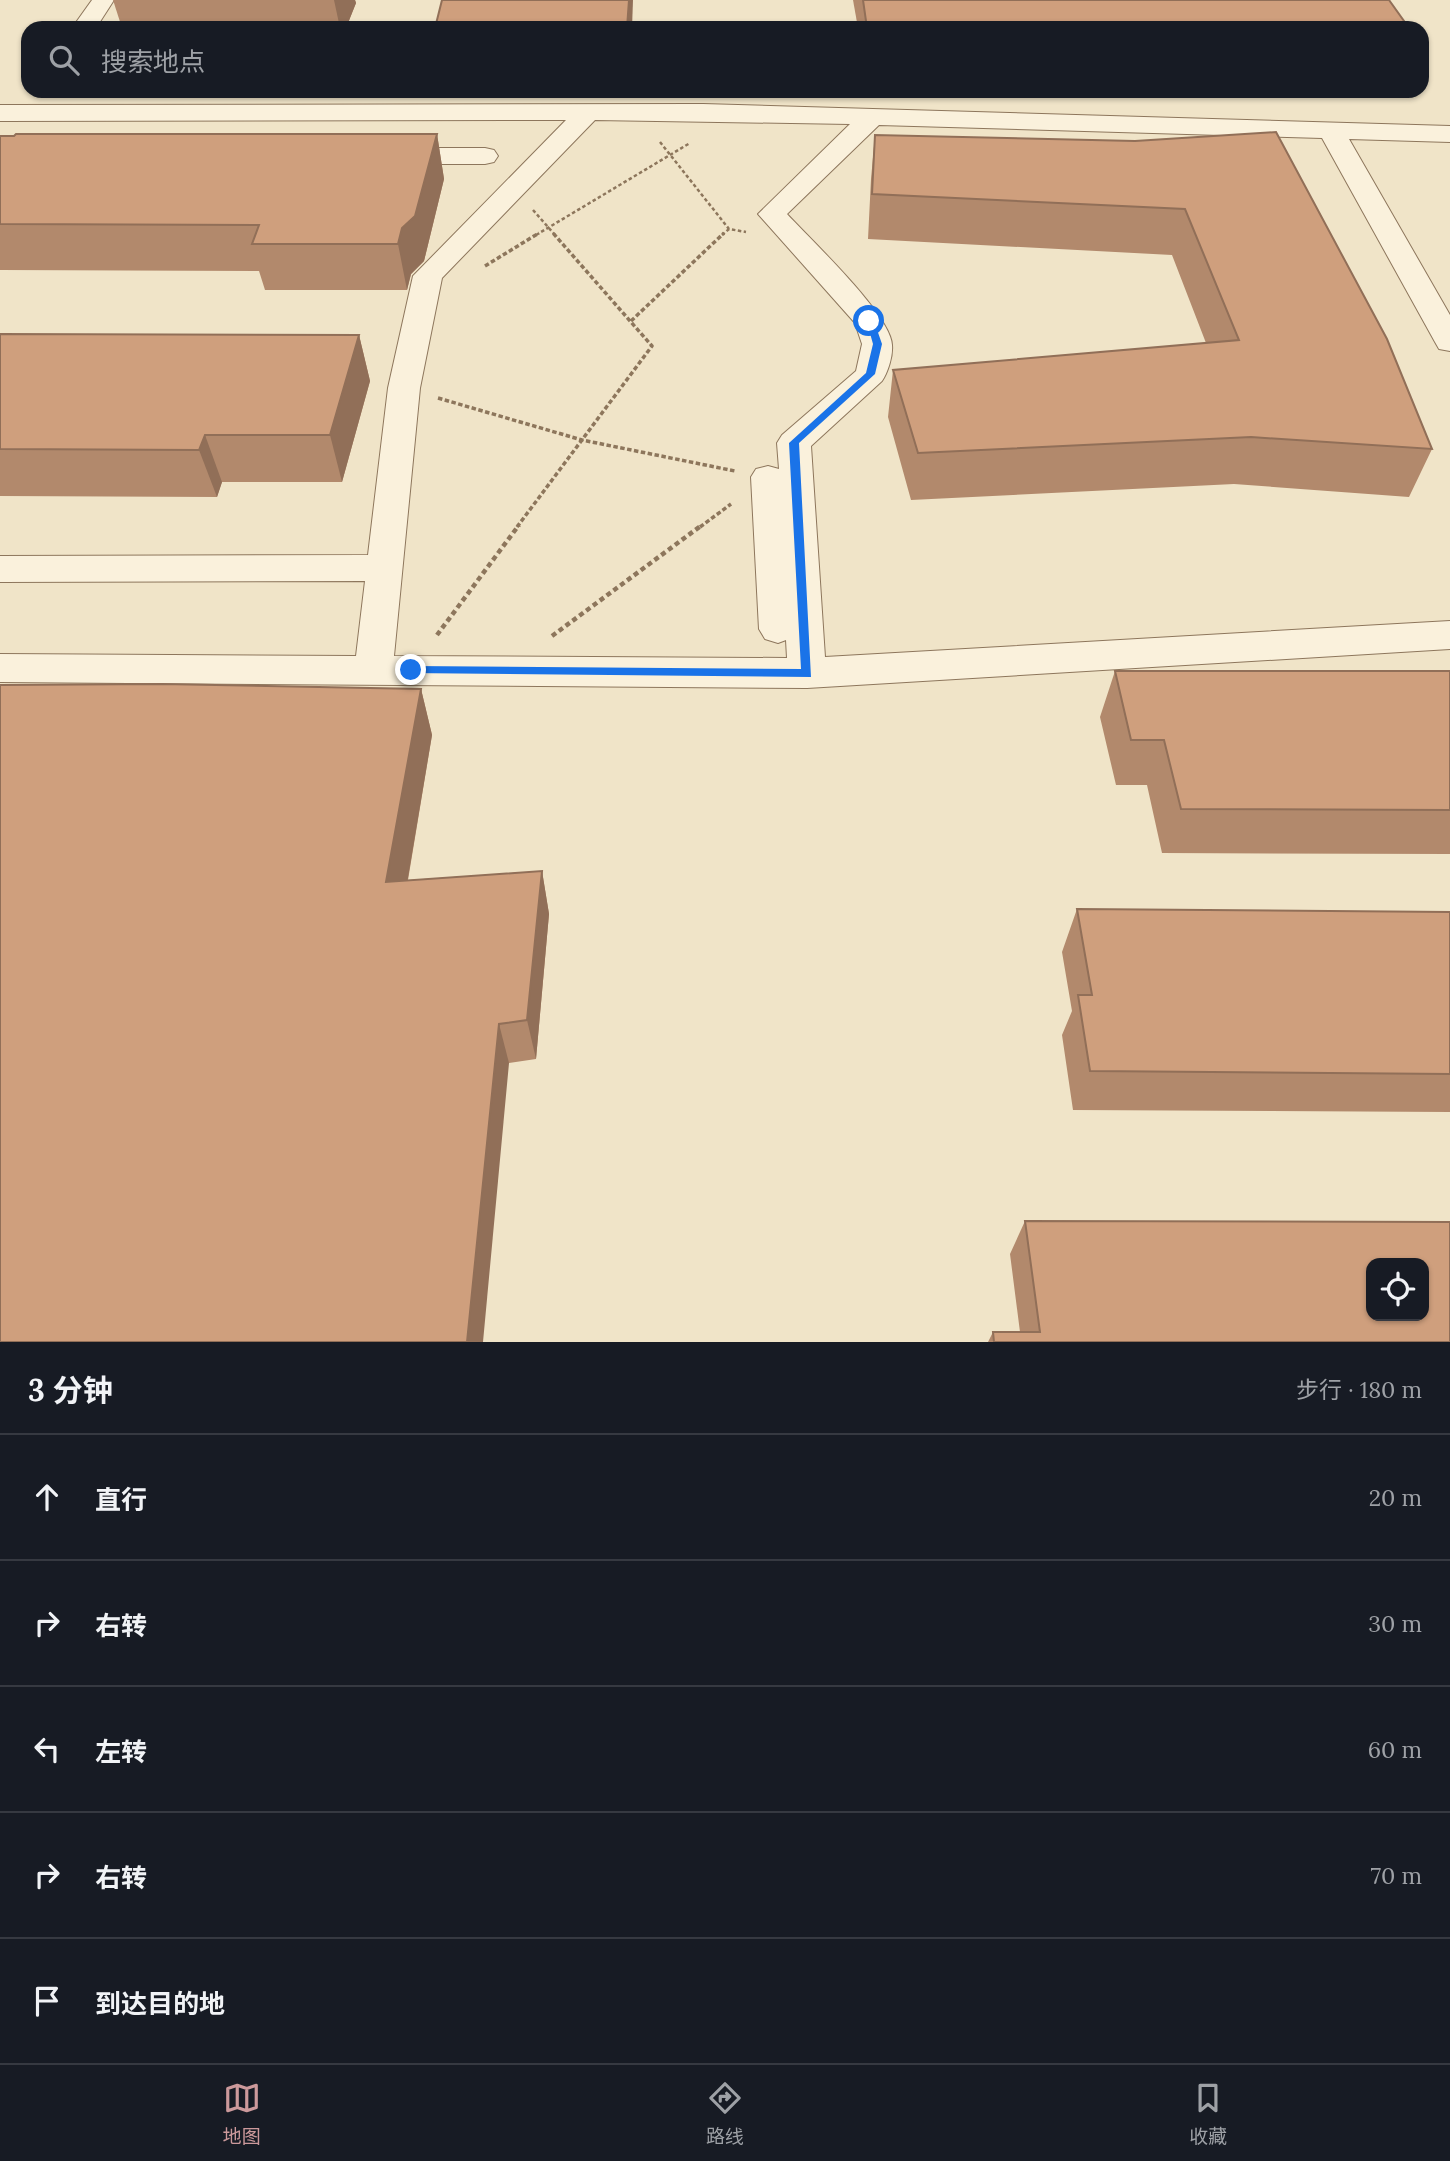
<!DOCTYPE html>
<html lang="zh">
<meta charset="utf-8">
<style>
:root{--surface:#171b24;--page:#242831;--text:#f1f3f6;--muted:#9ea1a6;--line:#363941;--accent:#cc999b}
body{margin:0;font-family:Lora,"Noto Sans SC",serif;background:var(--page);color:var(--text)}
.controls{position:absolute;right:21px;bottom:21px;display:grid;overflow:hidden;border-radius:14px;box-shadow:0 2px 5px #0004}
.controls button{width:63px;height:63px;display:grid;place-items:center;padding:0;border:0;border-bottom:2px solid var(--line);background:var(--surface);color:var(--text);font:35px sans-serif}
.stop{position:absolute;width:21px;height:21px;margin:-16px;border:5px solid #1a73e8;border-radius:50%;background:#fff}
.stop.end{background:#1a73e8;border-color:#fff;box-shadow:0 2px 7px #0008}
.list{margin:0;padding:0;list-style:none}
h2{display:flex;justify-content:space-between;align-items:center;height:91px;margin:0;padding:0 28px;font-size:30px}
h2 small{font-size:23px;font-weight:400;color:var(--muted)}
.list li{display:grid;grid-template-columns:46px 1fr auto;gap:21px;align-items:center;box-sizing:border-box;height:126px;padding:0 28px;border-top:2px solid var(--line)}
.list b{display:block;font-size:26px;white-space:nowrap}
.list em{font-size:23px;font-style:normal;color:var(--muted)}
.icon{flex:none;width:38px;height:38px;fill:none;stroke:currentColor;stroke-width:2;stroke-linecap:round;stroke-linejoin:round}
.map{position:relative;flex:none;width:1450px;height:1342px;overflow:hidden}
.search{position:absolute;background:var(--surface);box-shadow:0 2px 5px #0004;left:21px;right:21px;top:21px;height:77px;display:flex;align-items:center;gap:18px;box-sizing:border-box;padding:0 24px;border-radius:21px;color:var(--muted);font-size:26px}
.sheet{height:721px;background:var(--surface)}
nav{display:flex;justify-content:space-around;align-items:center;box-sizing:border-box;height:98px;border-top:2px solid var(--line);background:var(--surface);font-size:19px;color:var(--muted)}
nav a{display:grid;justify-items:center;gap:4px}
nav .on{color:var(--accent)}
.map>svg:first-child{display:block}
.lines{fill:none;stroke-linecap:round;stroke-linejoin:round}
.minor-casing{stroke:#8d765c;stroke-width:2}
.path-far2{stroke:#8d765c;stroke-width:2.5;stroke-dasharray:3.5 2.5;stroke-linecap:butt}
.path-far1{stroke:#8d765c;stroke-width:3.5;stroke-dasharray:4.5 2.5;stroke-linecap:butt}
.path{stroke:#8d765c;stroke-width:4.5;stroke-dasharray:5 3.5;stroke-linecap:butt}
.minor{fill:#faf1dc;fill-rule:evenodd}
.wall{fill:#b2896c}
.shaded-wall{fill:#916f58}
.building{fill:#cf9f7d;stroke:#916f58;stroke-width:2;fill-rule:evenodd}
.route{fill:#1a73e8}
</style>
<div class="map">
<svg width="1450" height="1342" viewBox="0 0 1450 1342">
<rect width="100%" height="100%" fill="#f0e4c8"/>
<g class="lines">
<!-- minor casing -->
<g class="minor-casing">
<g id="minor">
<path d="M92,0H114L96,28H72Z"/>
<path d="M703,104L1450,126V142L1349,139L1450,315V351L1439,349L1435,342L1322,138L879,125L787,214C810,239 891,315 892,345C893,356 888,372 882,381L811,446L825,657L1450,621V649L807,688L0,682V654L356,656L365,581L0,582V556L368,555L388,388L413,276L566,120L0,121V105ZM595,120L850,124L758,214L855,323L862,344L856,371L782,435L777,443L779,469L768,466L756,469L751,477L759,629L765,639L778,643L786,640L787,658L394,656L420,388L442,278Z"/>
<path d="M390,148H485L494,150L498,156L494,162L485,164H390L381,162L377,156L381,150Z"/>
</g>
</g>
<!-- path-far2 -->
<g class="path-far2">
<path d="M660,142L729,229L746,232"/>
<path d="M533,210L555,235"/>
<path d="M536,235L690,143"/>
<path d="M722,235L729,229"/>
</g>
<!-- path-far1 -->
<g class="path-far1">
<path d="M485,266L539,233"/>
<path d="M631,321L724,233"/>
<path d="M438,398L582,440L735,471"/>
<path d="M517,527L652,346L553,233"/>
<path d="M700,527L731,504"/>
</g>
<!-- path -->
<g class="path">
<path d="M437,635L519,525"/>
<path d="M552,636L702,525"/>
</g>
<!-- minor -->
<use href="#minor" class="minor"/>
</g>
<!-- wall -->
<g class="wall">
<path d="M113,0H355L356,3L346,28H122Z"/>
<path d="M853,0H1389L1409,28H858Z"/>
<path d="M437,134L444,179L424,261L411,274L407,290H265L259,271L0,270V136Z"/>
<path d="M875,135L1135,141L1432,449L1409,497L1234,484L911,500L888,417L893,370L1206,343L1172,255L868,239L871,179Z"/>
<path d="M0,334L359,335L370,381L342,482H222L217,497L0,496Z"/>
<path d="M1115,671H1450V854L1162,853L1147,785H1116L1100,717Z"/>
<path d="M421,689L432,735L408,880L542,871L549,914L536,1059L509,1063L0,1342Z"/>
<path d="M1077,909L1450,912V1112L1073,1110L1062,1035L1072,1011L1062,952Z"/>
<path d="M1025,1221L1450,1342H988L993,1332H1020L1010,1254Z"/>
</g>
<!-- shaded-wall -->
<g class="shaded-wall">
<path d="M334,0H355L356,3L346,28H340Z"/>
<path d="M629,0H633L632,28H627Z"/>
<path d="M437,134L444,179L424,261L411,274L407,290L398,244L402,228Z"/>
<path d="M359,335L370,381L342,482L330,435Z"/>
<path d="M205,435L222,482L217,497L199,450Z"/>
<path d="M421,689L432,735L400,925L386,882Z"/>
<path d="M542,871L549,914L536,1059L527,1020Z"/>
<path d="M499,1024L509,1063L483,1342H467Z"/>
</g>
<!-- building -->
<g class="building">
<path d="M442,0H629L627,28H435Z"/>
<path d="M863,0H1389L1409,28H867Z"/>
<path d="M1276,132L1387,339L1432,449L1251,437L918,453L893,370L1239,340L1185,209L872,194L875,135L1135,141Z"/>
<path d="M16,134H437L415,216L402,228L398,244H252L259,225L0,224V136H14Z"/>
<path d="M0,334L359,335L330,435H205L199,450L0,449Z"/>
<path d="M1115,671H1450V810L1181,809L1164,740H1131Z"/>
<path d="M162,684L421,689L386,882L542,871L527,1020L499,1024L467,1342H0V685Z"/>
<path d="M1077,909L1450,912V1074L1090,1071L1078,995H1092Z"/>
<path d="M1025,1221L1450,1222V1342H994L993,1332H1040ZM1371,1263H1424V1316H1371Z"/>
</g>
<!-- route -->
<path class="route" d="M866,319L874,321L882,344L875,374L799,443L811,677L407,673L405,670L411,666L801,669L789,443L866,373L873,344Z"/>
</svg>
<div class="controls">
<button><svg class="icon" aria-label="locate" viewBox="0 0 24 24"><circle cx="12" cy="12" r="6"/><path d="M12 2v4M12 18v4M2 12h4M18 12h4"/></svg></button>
</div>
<div class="stop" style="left:869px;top:321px"></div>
<div class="stop end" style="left:411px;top:670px"></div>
<div class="search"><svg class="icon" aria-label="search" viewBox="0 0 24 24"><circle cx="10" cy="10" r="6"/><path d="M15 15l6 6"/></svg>搜索地点</div>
</div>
<section class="sheet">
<h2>3 分钟<small>步行 · 180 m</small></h2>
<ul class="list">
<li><svg class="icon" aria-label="ahead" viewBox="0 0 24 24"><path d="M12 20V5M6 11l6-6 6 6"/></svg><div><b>直行</b></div><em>20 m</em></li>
<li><svg class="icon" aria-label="right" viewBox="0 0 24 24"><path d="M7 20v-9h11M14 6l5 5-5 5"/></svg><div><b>右转</b></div><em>30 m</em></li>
<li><svg class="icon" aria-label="left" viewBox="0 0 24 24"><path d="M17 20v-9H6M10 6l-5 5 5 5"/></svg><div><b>左转</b></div><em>60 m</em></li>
<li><svg class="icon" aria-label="right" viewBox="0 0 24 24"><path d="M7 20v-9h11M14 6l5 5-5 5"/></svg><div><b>右转</b></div><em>70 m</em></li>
<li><svg class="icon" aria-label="arrive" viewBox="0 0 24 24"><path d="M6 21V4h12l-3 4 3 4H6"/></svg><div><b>到达目的地</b></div></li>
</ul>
</section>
<nav>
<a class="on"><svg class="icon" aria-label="map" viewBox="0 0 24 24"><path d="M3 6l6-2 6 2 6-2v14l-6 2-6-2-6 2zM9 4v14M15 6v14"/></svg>地图</a>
<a><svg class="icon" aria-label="directions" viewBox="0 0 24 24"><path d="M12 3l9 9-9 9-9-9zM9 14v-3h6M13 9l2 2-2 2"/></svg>路线</a>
<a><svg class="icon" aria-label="saved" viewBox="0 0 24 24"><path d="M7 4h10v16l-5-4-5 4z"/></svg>收藏</a>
</nav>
